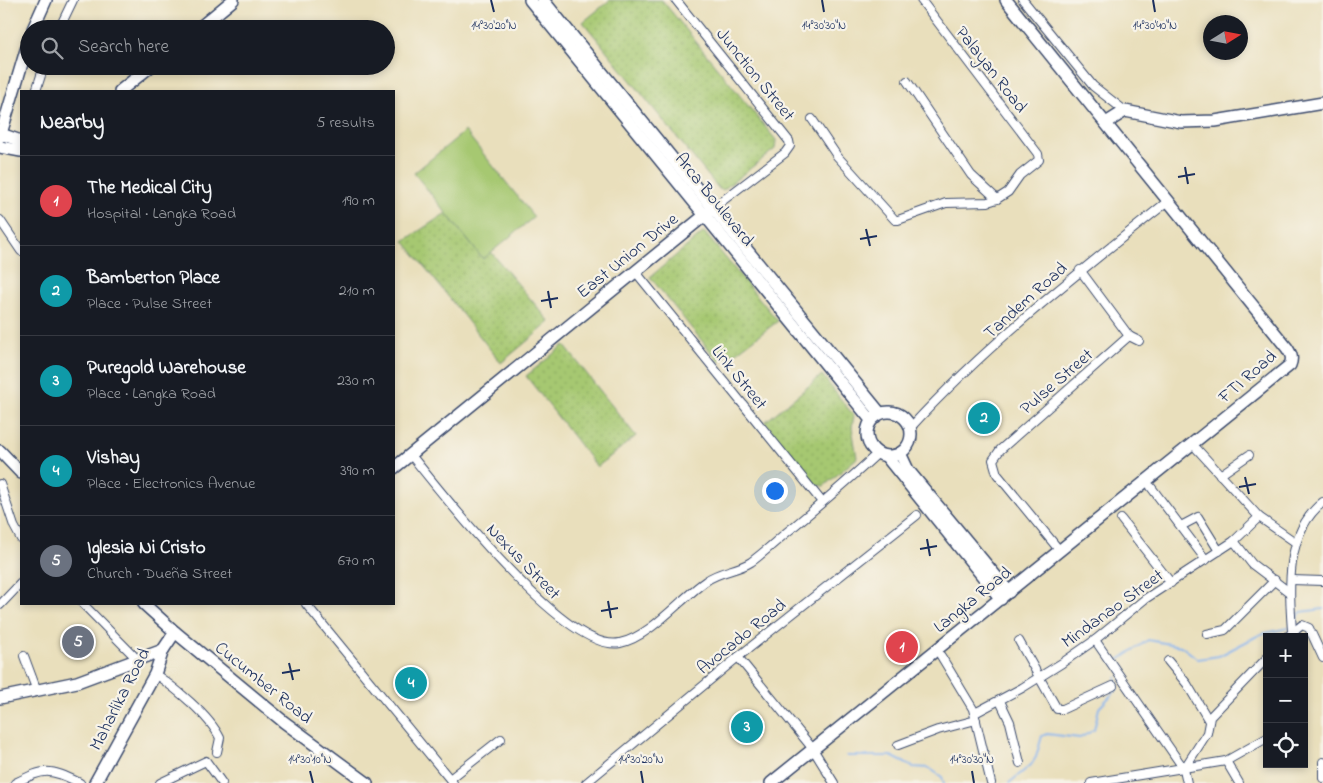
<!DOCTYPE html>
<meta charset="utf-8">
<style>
:root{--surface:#171b24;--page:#242831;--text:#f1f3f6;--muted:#9ea1a6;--line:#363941;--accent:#1a73e8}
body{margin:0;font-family:"Indie Flower",sans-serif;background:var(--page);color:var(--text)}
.controls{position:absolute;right:15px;bottom:15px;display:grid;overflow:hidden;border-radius:0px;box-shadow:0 2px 8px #0003}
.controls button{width:45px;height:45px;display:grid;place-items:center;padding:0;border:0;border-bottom:1px solid var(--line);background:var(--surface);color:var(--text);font:25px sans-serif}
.compass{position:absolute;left:1203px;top:15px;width:45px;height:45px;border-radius:50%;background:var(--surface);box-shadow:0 2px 8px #0003;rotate:79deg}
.you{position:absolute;left:774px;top:490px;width:18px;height:18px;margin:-12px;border:4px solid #fff;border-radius:50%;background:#1a73e8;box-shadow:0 0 0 8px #1a73e833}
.badge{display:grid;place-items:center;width:32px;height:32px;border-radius:50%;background:var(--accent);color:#fff;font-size:16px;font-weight:700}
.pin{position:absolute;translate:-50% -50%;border:2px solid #fff;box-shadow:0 1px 5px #0006}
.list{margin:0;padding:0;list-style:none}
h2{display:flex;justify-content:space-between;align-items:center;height:65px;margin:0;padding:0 20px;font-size:21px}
h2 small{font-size:16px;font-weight:400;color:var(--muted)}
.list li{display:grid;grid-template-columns:32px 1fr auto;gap:15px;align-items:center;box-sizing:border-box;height:90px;padding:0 20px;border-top:1px solid var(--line)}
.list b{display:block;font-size:19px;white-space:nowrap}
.list p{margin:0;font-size:16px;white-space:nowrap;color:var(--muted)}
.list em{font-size:16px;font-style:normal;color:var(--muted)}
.icon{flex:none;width:28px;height:28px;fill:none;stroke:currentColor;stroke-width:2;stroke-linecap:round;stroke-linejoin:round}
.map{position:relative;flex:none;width:1323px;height:783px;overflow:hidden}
.search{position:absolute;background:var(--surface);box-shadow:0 2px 8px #0003;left:20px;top:20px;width:375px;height:55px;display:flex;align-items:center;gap:12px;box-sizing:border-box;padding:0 18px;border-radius:28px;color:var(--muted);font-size:19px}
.panel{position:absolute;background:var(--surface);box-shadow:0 2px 8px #0003;left:20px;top:90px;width:375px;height:515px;border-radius:0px}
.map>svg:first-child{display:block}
.park{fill:url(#park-dots);stroke:#607c68}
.pitch{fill:#a6c871;stroke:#607c68}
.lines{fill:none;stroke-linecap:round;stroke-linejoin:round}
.stream{stroke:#83b2ed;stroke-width:2}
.street-casing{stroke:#3a496c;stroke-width:10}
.secondary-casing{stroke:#3a496c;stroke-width:14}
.street{stroke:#fff;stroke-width:8}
.secondary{stroke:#fff;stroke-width:11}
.ticks{fill:none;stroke:#1b2f5e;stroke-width:2}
.labels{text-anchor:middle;stroke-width:4.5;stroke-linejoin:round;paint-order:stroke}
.street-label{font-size:18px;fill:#1b2f5e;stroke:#f7f3e8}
.ticks-label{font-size:12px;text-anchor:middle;fill:#1b2f5e;stroke:#f7f3e8;stroke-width:4.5;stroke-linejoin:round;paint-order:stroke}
</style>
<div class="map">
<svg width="1323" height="783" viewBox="0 0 1323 783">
<defs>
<pattern id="park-dots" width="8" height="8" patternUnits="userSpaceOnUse" patternTransform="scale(1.25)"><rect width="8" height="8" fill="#a6c871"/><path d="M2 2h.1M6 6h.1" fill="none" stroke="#8eac64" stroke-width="1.8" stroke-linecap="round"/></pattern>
</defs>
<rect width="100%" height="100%" fill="#f7f3e8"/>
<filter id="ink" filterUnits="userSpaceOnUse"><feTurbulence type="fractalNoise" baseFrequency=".02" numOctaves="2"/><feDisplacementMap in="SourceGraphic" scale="10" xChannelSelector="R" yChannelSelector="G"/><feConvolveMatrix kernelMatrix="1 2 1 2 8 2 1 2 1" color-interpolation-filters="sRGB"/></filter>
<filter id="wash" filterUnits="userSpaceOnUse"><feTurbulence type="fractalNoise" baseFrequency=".0096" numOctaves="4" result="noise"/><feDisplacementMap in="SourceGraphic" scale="20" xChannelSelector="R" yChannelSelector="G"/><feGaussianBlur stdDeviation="1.12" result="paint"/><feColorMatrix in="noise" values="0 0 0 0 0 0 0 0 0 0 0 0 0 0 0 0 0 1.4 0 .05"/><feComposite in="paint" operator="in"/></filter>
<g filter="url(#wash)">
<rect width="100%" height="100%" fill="#e9dfbc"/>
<!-- park -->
<g class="park">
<path d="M610,0H662L776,140L775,149L723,190L719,189L583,22Z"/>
<path d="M446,213L482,258L491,252L550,322L501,363L404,241Z"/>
<path d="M704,232L778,321L732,356L730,353L719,362L650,277Z"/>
<path d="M564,345L636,436L597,467L526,376Z"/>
<path d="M822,375L854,416L852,427L857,458L824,486L816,485L765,422Z"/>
</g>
<!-- pitch -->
<path class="pitch" d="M465,131L534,217L483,259L414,173Z"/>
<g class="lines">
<!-- stream -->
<g class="stream">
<path d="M1294,622L1301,612L1323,609"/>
<path d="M1115,665L1116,662L1148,640L1181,646L1198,659L1219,656L1261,634L1288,628"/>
<path d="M847,756H891L913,767L929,768L942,777L944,783"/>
<path d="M1009,783L1031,765L1036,757L1042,736L1047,734L1080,738L1094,730L1099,708L1117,689L1116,677"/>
</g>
</g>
</g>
<g filter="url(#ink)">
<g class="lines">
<!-- street casing -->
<g class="street-casing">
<g id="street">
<path d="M676,0L789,141L790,146L785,153L713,208"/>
<path d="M1023,0L1093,86L1125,111"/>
<path d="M59,29L73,0"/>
<path d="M907,81L971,175L997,199"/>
<path d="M36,91L44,66"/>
<path d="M812,119L837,156L895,220H898L946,203L988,202L997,199L1008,192L1020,175L1039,160L1038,154L921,0"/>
<path d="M0,220L21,251"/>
<path d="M1080,270L1129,336"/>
<path d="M635,271L822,502"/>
<path d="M1129,336L1139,341"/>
<path d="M910,428C987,344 1078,273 1167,202"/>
<path d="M1197,449L1259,517L1295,542"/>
<path d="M411,455C443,495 567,654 620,643C650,637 681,598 706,581C719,571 737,571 751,562C765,552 778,539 792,528C821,504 850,479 878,453"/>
<path d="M1220,475L1249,455"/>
<path d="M0,484L14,526L21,539"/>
<path d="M1151,487L1206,560"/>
<path d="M1121,519L1171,583"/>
<path d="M1181,526L1198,517L1219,551"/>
<path d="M1234,541L1252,564L1289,592"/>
<path d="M1060,551L997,474L993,460L1000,450L1129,336"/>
<path d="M1291,580L1323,581"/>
<path d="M83,604L138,660"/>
<path d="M306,604L453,783"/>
<path d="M0,605L21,583"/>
<path d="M1292,631C1289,588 1285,532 1323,502"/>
<path d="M1207,634L1225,630L1275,580"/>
<path d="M1287,637L1302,625L1309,628L1323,658"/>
<path d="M1095,640L1184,769L1187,783"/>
<path d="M1019,641L1057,709H1063L1113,686"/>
<path d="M24,656L37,691"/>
<path d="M941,656L973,709L991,783"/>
<path d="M738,657L813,749L834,783"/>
<path d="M1168,661L1187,684L1209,721"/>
<path d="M155,674C175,688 209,715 220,738L217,752"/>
<path d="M1000,701L1010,722L1020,763"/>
<path d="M975,713L1022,688L1062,663L1095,640L1145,599L1234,541L1259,517"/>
<path d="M898,745L938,730L976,720"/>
<path d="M1226,761L1239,783"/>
<path d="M1323,762V778"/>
<path d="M1184,769L1207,733L1210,717L1267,658"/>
<path d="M450,779L501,739"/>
<path d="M15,783C46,768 48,768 80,783"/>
<path d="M160,783L206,761L222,783"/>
<path d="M586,783L738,657L917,515"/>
<path d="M1091,783L1226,761L1267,738"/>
</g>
</g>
<!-- secondary casing -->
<g class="secondary-casing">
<g id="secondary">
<path d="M530,0L871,420"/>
<path d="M543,0L880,413"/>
<path d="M33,29L46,0"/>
<path d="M198,29L233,0"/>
<path d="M120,91L151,66"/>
<path d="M1106,123L1125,111L1181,122L1215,121L1323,103"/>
<path d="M1,134L21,141"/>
<path d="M0,137L29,40"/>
<path d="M0,147L21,151"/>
<circle cx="889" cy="434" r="22"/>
<path d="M0,451L21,473"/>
<path d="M900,453L908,470L1009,592"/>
<path d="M886,456L1001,599"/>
<path d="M394,468L710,211"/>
<path d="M144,604L175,632L284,722L367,783"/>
<path d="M0,698L77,682L163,650"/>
<path d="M95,783L155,674L163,650L175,632"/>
<path d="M771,783L1290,365C1293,358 1291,354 1287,348L1006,0"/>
</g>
</g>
<!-- street -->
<use href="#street" class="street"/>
<!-- secondary -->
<use href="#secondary" class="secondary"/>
</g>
</g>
<!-- ticks -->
<path class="ticks" d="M491,0L494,12M822,0L824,12M1153,0L1155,12M1185,167L1188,184M1178,177L1195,174M866,229L870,246M860,239L877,236M548,291L551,308M541,301L558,298M1245,477L1249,494M1239,487L1256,484M927,539L930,556M920,549L937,546M608,601L611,618M601,611L618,608M289,663L293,680M282,673L300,670M310,771L313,783M641,771L643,783M972,771L974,783"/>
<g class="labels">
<!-- street labels -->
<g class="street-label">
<text transform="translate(992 69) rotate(52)" y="6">Palayan Road</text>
<text transform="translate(756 74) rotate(51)" y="6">Junction Street</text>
<text transform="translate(715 199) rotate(51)" y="6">Arca Boulevard</text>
<text transform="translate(627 255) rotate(-39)" y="6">East Union Drive</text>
<text transform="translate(1025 300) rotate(-42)" y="6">Tandem Road</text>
<text transform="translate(1247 376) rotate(-41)" y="6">FTI Road</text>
<text transform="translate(740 377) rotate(51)" y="6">Link Street</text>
<text transform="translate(1056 381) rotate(-41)" y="6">Pulse Street</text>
<text transform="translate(524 561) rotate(46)" y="6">Nexus Street</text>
<text transform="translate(972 599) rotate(-39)" y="6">Langka Road</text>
<text transform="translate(1112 608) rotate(-36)" y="6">Mindanao Street</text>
<text transform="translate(741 636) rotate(-39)" y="6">Avocado Road</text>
<text transform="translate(264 682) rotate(39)" y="6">Cucumber Road</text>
<text transform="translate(119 699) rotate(-63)" y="6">Maharlika Road</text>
</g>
</g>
<g class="ticks-label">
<text x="494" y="29">14°30'20"N</text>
<text x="824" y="29">14°30'30"N</text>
<text x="1155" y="29">14°30'40"N</text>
<text x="310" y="763">14°30'10"N</text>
<text x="641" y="763">14°30'20"N</text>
<text x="972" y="763">14°30'30"N</text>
</g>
</svg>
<div class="controls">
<button>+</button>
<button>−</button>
<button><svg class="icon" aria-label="locate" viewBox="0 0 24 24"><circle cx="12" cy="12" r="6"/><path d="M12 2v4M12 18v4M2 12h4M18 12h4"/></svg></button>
</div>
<svg class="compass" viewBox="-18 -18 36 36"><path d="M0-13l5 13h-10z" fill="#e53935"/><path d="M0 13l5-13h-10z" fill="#9ea1a6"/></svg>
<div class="you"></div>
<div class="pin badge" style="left:902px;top:647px;background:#e0444e">1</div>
<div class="pin badge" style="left:984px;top:418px;background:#0f9aa8">2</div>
<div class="pin badge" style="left:747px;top:727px;background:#0f9aa8">3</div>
<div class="pin badge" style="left:411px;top:683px;background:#0f9aa8">4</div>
<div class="pin badge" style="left:78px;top:642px;background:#6b7280">5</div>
<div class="search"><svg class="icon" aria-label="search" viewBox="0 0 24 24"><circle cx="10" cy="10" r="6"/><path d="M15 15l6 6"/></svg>Search here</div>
<section class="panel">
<h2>Nearby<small>5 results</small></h2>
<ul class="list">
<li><span class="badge" style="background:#e0444e">1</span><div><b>The Medical City</b><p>Hospital · Langka Road</p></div><em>190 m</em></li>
<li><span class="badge" style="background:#0f9aa8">2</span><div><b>Bamberton Place</b><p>Place · Pulse Street</p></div><em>210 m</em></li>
<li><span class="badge" style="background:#0f9aa8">3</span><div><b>Puregold Warehouse</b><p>Place · Langka Road</p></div><em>230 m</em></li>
<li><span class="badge" style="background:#0f9aa8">4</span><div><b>Vishay</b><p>Place · Electronics Avenue</p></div><em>390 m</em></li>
<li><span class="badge" style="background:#6b7280">5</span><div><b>Iglesia Ni Cristo</b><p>Church · Dueña Street</p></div><em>670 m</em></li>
</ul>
</section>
</div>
